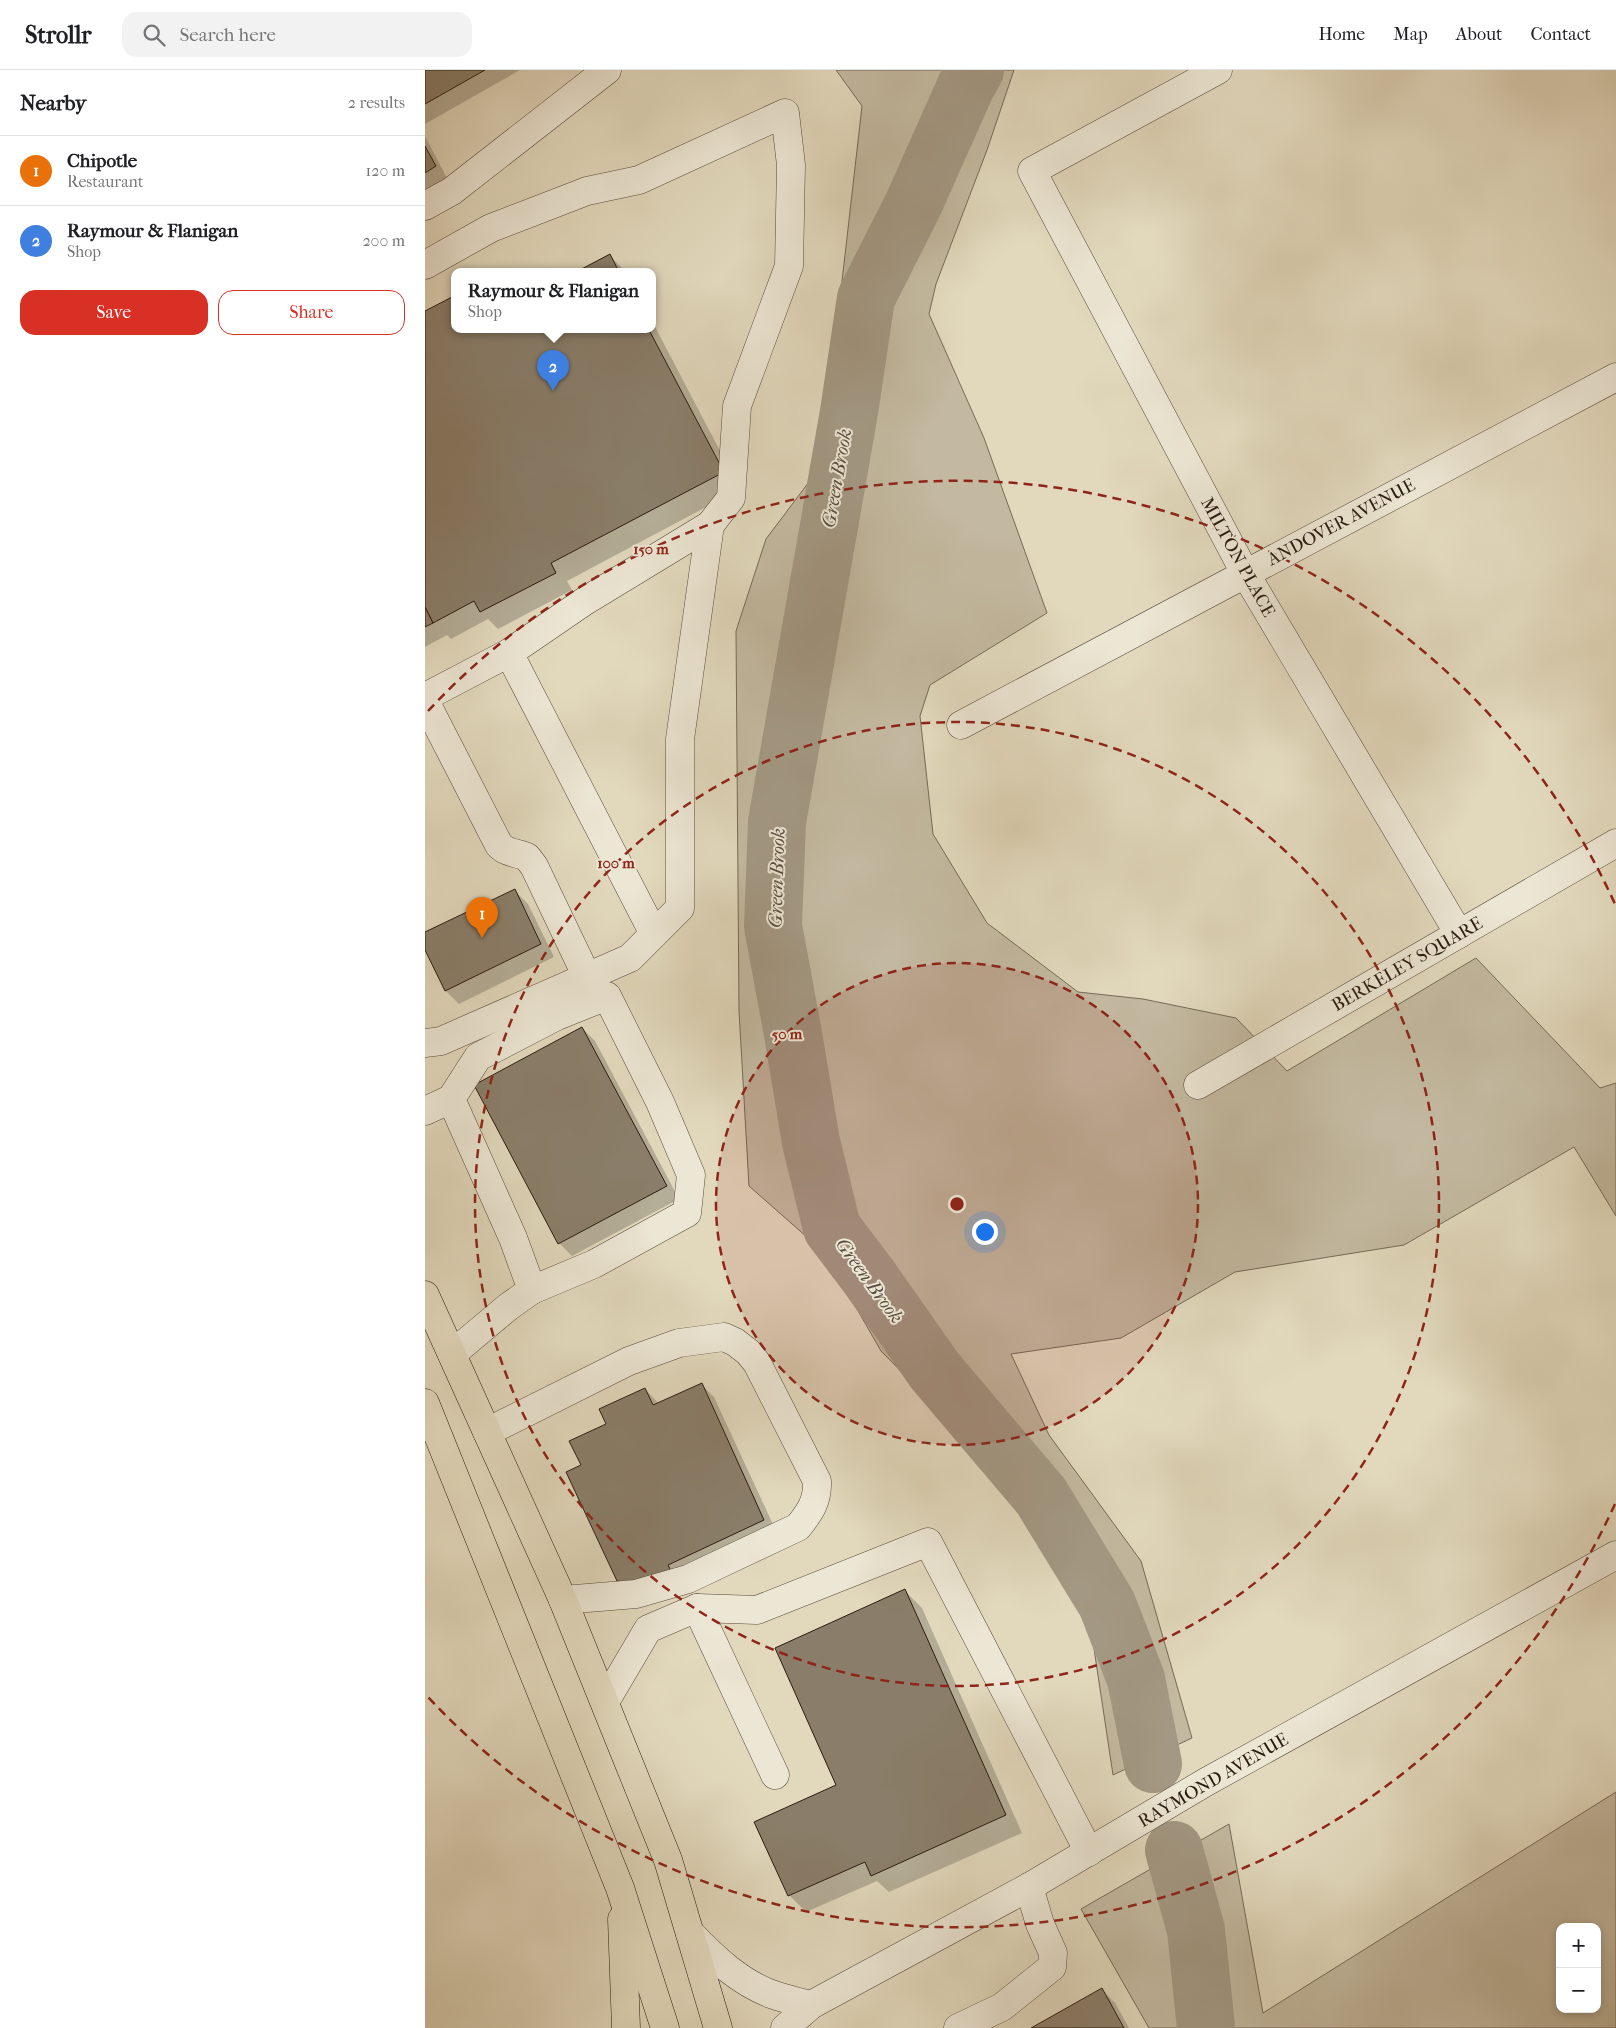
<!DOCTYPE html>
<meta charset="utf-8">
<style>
:root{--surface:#fff;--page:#f2f2f2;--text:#202124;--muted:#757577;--line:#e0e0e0;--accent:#d93025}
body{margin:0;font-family:"IM FELL French Canon",serif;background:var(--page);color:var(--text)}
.controls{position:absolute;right:15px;bottom:15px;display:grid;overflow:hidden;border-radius:10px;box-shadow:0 2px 8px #0003}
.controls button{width:45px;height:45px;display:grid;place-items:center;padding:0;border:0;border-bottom:1px solid var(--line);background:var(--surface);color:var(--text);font:25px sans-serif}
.you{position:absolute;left:559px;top:1161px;width:18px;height:18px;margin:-12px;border:4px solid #fff;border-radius:50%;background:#1a73e8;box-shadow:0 0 0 8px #1a73e833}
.badge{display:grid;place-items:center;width:32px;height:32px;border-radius:50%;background:var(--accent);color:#fff;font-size:16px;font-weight:700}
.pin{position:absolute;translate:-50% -41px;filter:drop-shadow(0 1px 2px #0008)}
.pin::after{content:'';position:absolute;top:26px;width:18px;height:15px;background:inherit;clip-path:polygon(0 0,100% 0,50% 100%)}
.popup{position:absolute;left:26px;top:198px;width:205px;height:65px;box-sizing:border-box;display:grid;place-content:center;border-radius:10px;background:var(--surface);filter:drop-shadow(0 1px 4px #0005);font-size:16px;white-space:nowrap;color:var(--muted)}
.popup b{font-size:19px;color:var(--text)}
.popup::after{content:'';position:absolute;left:50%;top:100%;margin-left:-10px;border:10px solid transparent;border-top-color:var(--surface)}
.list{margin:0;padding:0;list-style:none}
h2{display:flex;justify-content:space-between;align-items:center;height:65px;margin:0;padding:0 20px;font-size:21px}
h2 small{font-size:16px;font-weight:400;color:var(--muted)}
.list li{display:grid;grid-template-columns:32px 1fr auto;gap:15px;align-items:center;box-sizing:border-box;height:70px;padding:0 20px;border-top:1px solid var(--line)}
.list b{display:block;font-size:19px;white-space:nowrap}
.list p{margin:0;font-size:16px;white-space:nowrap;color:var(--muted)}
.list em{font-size:16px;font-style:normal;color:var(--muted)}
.actions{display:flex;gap:10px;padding:15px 20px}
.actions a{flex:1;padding:11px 0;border:1px solid var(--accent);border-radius:15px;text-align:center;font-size:18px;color:var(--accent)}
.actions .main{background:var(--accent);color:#fff}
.icon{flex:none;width:28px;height:28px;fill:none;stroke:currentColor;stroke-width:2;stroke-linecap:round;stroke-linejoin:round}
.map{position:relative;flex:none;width:1191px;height:1958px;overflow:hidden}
header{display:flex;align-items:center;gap:30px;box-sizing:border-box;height:70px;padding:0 25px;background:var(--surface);border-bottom:1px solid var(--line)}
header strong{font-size:24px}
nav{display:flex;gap:28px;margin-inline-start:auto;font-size:18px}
.search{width:350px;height:45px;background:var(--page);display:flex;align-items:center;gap:12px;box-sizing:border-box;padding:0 18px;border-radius:15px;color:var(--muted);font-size:19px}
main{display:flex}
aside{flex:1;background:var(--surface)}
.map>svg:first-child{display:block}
.green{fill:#c3b9a0;stroke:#766a58;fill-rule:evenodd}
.shadow{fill:#0003}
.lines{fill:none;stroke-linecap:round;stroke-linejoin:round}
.river{stroke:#a39883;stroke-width:58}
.building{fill:#8a7e6a;stroke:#2a1b11}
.minor-casing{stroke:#584a3c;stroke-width:29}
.highway-casing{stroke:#2a1b11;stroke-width:29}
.minor{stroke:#ece6d4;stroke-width:28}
.highway{stroke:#e2d9bd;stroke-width:28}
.ring{fill:none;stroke:#8f2418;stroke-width:2.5;stroke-dasharray:9 6}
.labels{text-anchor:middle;stroke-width:4;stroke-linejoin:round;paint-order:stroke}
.street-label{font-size:18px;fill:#2a1b11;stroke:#ece6d4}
.water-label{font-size:19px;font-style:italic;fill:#5a4d3f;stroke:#ece6d4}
.centre{fill:#8f2418;stroke:#ece6d4;stroke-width:2.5}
.ring-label{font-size:15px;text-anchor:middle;font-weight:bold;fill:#8f2418;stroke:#ece6d4;stroke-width:4;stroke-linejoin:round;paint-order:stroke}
</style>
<header>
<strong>Strollr</strong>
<div class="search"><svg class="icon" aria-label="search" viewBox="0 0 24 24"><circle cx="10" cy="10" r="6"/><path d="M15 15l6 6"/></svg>Search here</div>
<nav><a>Home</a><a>Map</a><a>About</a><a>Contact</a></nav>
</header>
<main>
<aside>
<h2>Nearby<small>2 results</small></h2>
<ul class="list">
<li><span class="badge" style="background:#e8710a">1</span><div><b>Chipotle</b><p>Restaurant</p></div><em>120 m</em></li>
<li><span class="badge" style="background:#3f7fe0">2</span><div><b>Raymour &amp; Flanigan</b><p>Shop</p></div><em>200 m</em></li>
</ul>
<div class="actions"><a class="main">Save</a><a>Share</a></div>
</aside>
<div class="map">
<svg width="1191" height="1958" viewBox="0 0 1191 1958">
<rect width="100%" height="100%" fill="#e2d9bd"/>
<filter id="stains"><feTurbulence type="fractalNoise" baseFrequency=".004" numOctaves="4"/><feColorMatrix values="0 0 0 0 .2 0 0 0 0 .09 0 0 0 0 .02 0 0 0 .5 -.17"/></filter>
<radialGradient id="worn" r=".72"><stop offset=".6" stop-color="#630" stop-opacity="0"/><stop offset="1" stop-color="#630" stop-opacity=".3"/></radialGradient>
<!-- green -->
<g class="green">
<path d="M411,0H589L562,80L511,214L504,244L559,368L622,543L505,615L495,646L508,764L562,853L653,922L718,929L811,948L862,1001L1051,888L1175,1018L1191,1013V1146L1149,1077L979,1175L810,1202L696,1268L586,1284L624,1365L716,1491L767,1668L688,1705L663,1539L569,1396L456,1281L400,1183L324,1116L314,941L311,561L341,469L396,396L437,36Z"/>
<path d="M1191,1722V1958H724L656,1839L804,1754L838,1943ZM1135,1857H1172V1939H1135Z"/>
</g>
<!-- shadow -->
<g class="shadow">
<path d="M0,0H95L0,54Z"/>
<path d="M0,66L23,110L0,123Z"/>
<path d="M185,186L201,202H154Z"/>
<path d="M29,227V260H227V251L315,419L142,511L147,520L73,559L63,549L26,569L22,565L0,577V242Z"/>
<path d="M90,821L103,834L129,887L34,934L21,921L0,877V864Z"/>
<path d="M157,958L170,971L254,1129L147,1186L134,1173Z"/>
<path d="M276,1314L289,1327L352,1463L206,1524L193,1511L183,1355L220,1319L234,1334Z"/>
<path d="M480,1521L497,1538L597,1763L464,1822L452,1811L381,1842L364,1825L413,1716Z"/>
<path d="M677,1920L690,1933L704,1958H608Z"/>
</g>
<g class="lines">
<!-- river -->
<g class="river">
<path d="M550,0L541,16L488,135L441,228L424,342L352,752L348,856L368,964L386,1072L407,1158L444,1207L510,1301L616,1426L682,1534L711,1609L728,1694"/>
<path d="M749,1780L771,1860L781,1958"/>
</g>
</g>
<!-- building -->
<g class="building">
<path d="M0,0H60L0,34Z"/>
<path d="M0,76L11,96L0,103Z"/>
<path d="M185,184L194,202H151Z"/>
<path d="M29,226V260H224L299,402L126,493L131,503L55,542L49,531L8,553L0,537V241Z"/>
<path d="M0,537L8,553L0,557Z"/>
<path d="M90,819L116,874L20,921L0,880V862Z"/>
<path d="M157,957L242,1116L133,1174L49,1015Z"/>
<path d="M277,1313L339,1450L243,1495L247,1503L220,1515L192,1511L141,1402L156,1395L144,1371L181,1354L174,1339L220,1318L228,1335Z"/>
<path d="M480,1519L581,1745L446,1806L440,1792L363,1826L329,1752L411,1715L350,1578Z"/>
<path d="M677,1918L699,1958H606Z"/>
</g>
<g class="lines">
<!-- minor casing -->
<g class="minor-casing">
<g id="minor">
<path d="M793,0L607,101L820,503L1034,864"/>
<path d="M0,136L27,121L182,0"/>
<path d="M0,195L66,158L162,121L214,110L360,43L366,95L364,196L312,336L306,428L285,455"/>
<path d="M84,583L160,531L285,455L255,669V838L229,864"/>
<path d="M0,627L84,583L229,864L205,888L16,971L0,973"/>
<path d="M0,631L74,775C81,783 93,783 102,787L109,796L162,907"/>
<path d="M536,655L1191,307"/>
<path d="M773,1015L1191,773"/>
<path d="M26,1029L53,987L132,946L182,926L235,1032L266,1105L262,1143L169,1194L107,1220"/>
<path d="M0,1041L26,1029L88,1168L107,1220L83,1237L27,1284"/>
<path d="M62,1362L204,1291L254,1273L299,1267L310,1272L323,1282L332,1293L392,1411C393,1431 385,1442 373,1457L263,1509L211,1524L138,1530"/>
<path d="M272,1538L350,1705"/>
<path d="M180,1632L223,1559L272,1538L332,1540L503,1472L664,1782"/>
<path d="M265,1863C289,1888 315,1913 349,1925C360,1929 374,1932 386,1935"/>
<path d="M360,1958L386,1935L604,1817L781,1712L1191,1485"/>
<path d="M533,1958L577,1937L627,1897L628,1883L615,1854L604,1817"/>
</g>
</g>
<!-- highway casing -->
<g class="highway-casing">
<g id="highway">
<path d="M0,1225L138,1530L243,1790L293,1958"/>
<path d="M0,1333L195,1818L240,1958"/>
<path d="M197,1849L201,1958"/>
</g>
</g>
<!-- minor -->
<use href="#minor" class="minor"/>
<!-- highway -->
<use href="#highway" class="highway"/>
</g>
<!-- distance rings -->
<circle cx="532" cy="1134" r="241" fill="#8f2418" fill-opacity=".12"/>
<g class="ring">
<circle cx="532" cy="1134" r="241"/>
<circle cx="532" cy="1134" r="482"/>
<path d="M1190 1434A723 723 0 0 1 3 1627M3 641A723 723 0 0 1 1190 834"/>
</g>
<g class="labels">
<!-- street labels -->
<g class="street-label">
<text transform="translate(916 452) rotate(-28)" y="6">ANDOVER AVENUE</text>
<text transform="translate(813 487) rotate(61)" y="6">MILTON PLACE</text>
<text transform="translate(982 894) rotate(-30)" y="6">BERKELEY SQUARE</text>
<text transform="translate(788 1710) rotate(-30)" y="6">RAYMOND AVENUE</text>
</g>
<!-- water labels -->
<g class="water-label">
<text transform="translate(411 408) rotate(-80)" y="7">Green Brook</text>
<text transform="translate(351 808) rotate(-88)" y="7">Green Brook</text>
<text transform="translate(445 1210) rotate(54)" y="7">Green Brook</text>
</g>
</g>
<circle cx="532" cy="1134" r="8" class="centre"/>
<g class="ring-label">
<text x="226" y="484">150 m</text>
<text x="191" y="798">100 m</text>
<text x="362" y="969">50 m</text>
</g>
<rect width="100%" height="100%" filter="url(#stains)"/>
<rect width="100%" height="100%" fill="url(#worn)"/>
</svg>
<div class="controls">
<button>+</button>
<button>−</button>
</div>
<div class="you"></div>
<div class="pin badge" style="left:57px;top:868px;background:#e8710a">1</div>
<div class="pin badge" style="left:128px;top:321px;background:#3f7fe0">2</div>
<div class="popup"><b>Raymour &amp; Flanigan</b>Shop</div>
</div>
</main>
